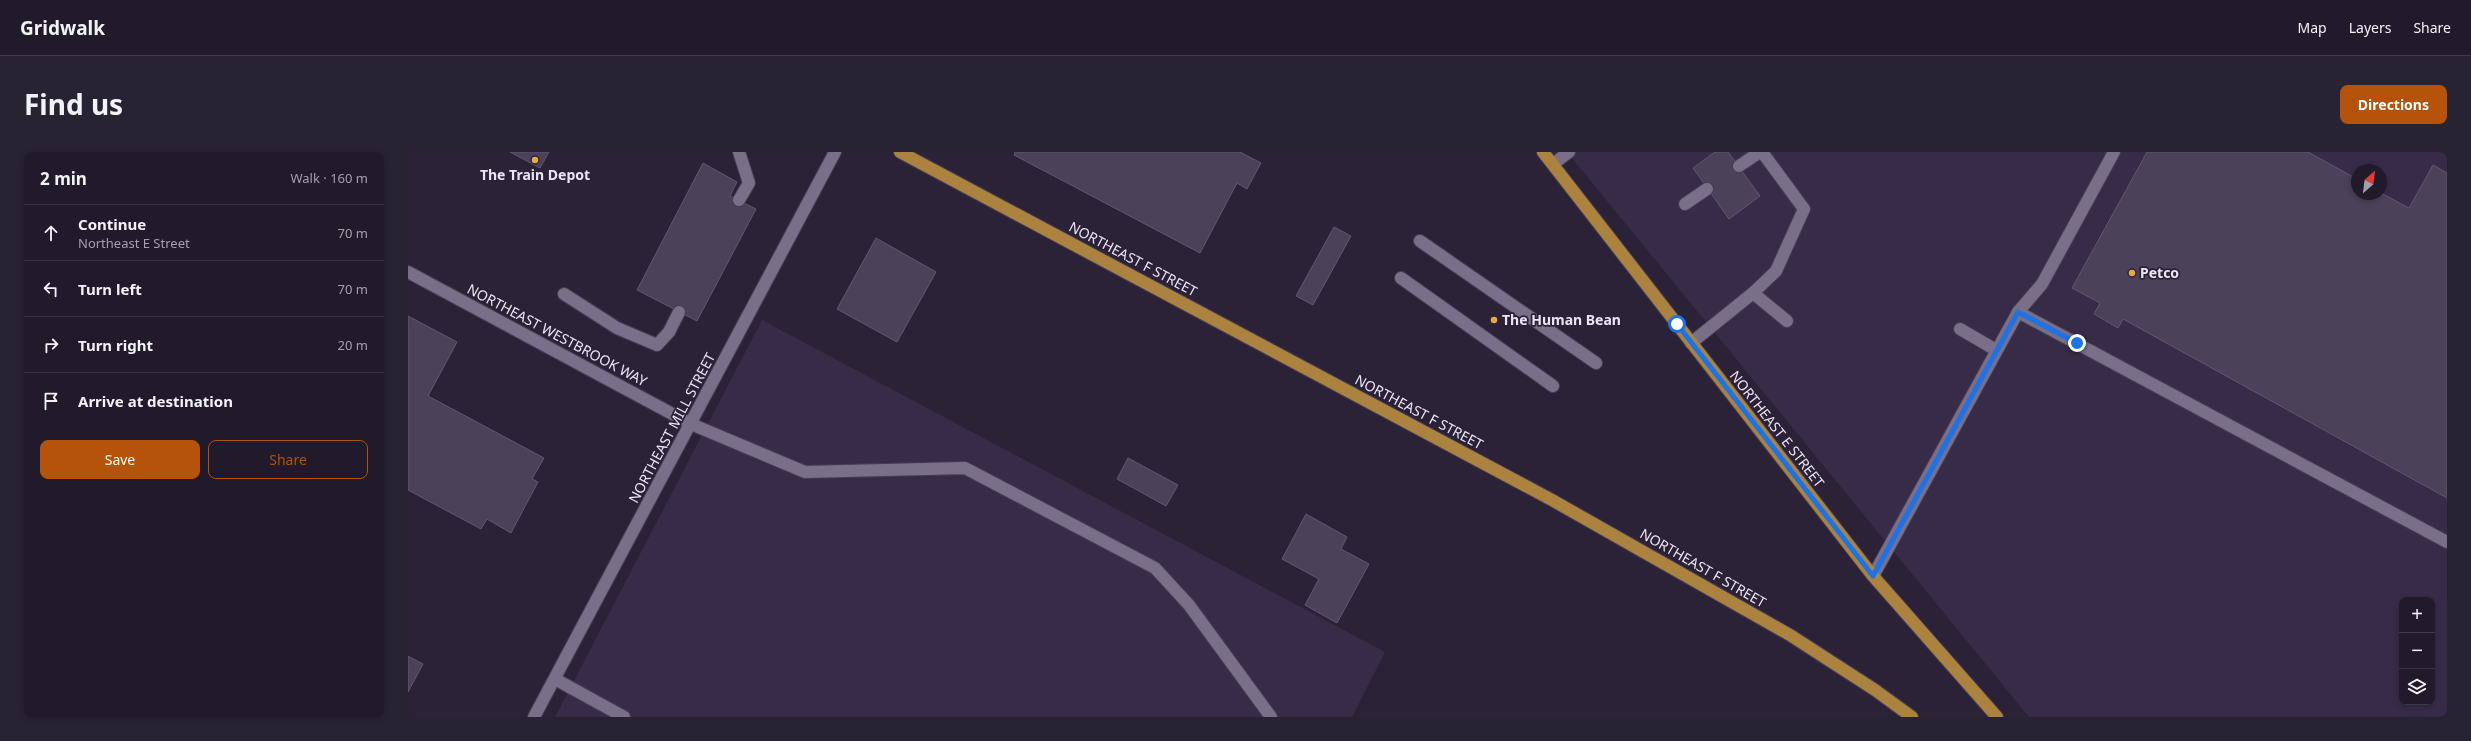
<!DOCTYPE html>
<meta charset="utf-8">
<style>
:root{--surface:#201a2a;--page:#282332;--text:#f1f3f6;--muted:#a2a1a8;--line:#3d3847;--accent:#b45309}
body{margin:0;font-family:"Noto Sans",sans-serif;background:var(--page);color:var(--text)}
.controls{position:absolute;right:12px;bottom:12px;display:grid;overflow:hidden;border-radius:8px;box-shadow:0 2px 6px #0003}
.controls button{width:36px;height:36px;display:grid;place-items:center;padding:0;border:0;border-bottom:1px solid var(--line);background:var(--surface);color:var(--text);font:20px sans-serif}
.compass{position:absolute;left:1943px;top:12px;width:36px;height:36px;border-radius:50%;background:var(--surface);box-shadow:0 2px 6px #0003;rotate:28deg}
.stop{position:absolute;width:12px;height:12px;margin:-9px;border:3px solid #1a73e8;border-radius:50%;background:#fff}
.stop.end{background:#1a73e8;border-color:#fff;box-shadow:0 1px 4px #0008}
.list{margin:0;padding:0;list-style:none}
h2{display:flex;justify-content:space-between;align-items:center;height:52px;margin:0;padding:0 16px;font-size:17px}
h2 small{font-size:13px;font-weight:400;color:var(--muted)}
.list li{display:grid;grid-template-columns:26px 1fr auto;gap:12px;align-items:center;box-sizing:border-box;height:56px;padding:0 16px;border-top:1px solid var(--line)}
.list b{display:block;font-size:15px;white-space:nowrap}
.list p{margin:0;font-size:13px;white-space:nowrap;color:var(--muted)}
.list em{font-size:13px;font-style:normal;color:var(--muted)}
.actions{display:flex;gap:8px;padding:12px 16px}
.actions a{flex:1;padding:9px 0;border:1px solid var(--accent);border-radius:8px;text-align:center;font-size:14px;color:var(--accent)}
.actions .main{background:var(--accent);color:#fff}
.icon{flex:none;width:22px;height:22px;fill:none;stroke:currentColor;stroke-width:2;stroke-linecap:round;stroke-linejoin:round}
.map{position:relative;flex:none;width:2039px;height:565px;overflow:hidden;border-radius:8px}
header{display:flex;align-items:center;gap:24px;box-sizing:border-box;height:56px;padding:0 20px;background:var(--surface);border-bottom:1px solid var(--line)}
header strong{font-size:19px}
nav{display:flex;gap:22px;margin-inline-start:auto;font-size:14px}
.intro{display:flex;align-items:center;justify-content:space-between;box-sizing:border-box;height:96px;padding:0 24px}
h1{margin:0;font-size:28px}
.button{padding:10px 18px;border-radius:8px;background:var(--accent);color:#fff;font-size:14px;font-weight:700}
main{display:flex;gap:24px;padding:0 24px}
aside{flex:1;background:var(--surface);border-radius:8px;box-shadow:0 2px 6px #0003}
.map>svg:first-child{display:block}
.built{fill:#372b47;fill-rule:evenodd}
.building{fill:#4b4159;stroke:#615770}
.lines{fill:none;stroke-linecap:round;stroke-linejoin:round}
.lane-casing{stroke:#473f52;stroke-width:14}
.street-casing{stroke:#473f52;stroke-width:14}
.secondary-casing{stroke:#473f52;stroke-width:14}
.primary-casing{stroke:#473f52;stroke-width:14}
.lane{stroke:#7a6f89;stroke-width:12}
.street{stroke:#7a6f89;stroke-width:12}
.secondary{stroke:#7a6f89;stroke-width:12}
.primary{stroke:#ac823f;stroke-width:12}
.route{stroke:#1a73e8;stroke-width:5}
.poi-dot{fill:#eba939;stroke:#2b2238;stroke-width:1.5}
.labels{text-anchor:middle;stroke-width:3.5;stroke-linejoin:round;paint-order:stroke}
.poi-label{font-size:14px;font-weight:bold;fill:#eae5f4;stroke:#2b2238;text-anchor:start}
.street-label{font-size:14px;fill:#eae5f4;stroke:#2b2238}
</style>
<header>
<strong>Gridwalk</strong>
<nav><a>Map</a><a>Layers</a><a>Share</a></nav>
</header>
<div class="intro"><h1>Find us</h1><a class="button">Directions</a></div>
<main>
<aside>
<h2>2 min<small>Walk · 160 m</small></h2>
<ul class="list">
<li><svg class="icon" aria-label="ahead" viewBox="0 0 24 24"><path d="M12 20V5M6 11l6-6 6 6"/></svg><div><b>Continue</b><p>Northeast E Street</p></div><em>70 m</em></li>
<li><svg class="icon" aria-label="left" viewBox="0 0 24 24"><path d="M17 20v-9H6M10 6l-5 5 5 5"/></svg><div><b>Turn left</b></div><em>70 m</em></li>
<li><svg class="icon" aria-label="right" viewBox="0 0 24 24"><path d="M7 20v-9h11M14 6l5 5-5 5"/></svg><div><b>Turn right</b></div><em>20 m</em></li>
<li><svg class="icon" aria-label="arrive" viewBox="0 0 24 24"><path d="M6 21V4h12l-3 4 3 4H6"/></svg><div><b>Arrive at destination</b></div></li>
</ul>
<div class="actions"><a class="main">Save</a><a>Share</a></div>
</aside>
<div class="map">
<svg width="2039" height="565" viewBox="0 0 2039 565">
<rect width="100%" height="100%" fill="#2b2238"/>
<!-- built -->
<g class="built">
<path d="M1159,0H2039V565H1621ZM1949,18H1973V42H1949ZM1994,448H2024V550H1994Z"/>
<path d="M354,168L977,500L944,565H147Z"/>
</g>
<!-- building -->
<g class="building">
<path d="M102,0H141L132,16Z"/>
<path d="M607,0H832L853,11L839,37L829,31L792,101L606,3Z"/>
<path d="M1307,0H1320L1352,44L1321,67L1285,16Z"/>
<path d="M1739,0H1900L1949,27V42L1973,41L2001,56L2025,13L2039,21V346L1715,167L1710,176L1686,162L1692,151L1664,136Z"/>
<path d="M295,11L329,30L322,44L348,57L289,169L229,138Z"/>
<path d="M926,75L943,84L905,153L888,144Z"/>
<path d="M468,86L528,120L489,190L429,157Z"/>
<path d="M0,164L49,190L20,244L136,306L124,327L130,330L103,381L79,367L73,377L0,338Z"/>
<path d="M720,306L770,333L758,354L709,327Z"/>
<path d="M898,362L939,385L933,397L961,412L929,471L897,453L911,427L874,407Z"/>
<path d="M0,504L15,512L0,540Z"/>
</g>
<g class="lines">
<!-- lane casing -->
<g class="lane-casing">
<g id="lane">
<path d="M331,0L341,31L331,48"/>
<path d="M1145,12L1161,0"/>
<path d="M1331,14L1352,0"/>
<path d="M1277,52L1299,37"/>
<path d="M1012,89L1188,211"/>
<path d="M993,126L1145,234"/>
<path d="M1345,141L1368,119L1396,57L1354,0"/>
<path d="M156,142L209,176L249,193L261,180L271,160"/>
<path d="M1610,160L2039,390"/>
<path d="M1552,177L1588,198"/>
<path d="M1283,191L1345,141L1379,169"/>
<path d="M283,272L397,320L557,316L747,416L781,453L863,565"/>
<path d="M147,527L216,565"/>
</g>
</g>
<!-- street casing -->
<g class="street-casing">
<path id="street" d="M0,120L283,272"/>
</g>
<!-- secondary casing -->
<g class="secondary-casing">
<g id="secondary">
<path d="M1465,424L1610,160L1634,132L1706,0"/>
<path d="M126,565L427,0"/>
</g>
</g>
<!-- primary casing -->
<g class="primary-casing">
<g id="primary">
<path d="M492,0L1144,348L1382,483L1467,538L1504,565"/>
<path d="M1135,0L1465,424L1589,565"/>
</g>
</g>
<!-- lane -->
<use href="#lane" class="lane"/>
<!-- street -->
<use href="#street" class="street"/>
<!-- secondary -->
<use href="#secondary" class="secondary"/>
<!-- primary -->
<use href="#primary" class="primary"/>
</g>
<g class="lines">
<!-- route -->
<path class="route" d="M1269,172L1465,424L1610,160L1669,191"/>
</g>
<!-- markers -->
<g class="poi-dot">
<circle cx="127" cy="8" r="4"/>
<circle cx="1724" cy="121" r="4"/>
<circle cx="1086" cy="168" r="4"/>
</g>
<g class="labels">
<!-- poi labels -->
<g class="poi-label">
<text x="127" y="28" text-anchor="middle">The Train Depot</text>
<text x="1732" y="126">Petco</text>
<text x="1094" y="173">The Human Bean</text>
</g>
<!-- street labels -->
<g class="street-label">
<text transform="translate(725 107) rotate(28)" y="5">NORTHEAST F STREET</text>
<text transform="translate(149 183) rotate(28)" y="5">NORTHEAST WESTBROOK WAY</text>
<text transform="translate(1011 260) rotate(28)" y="5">NORTHEAST F STREET</text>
<text transform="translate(264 276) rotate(-62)" y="5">NORTHEAST MILL STREET</text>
<text transform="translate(1369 277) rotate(52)" y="5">NORTHEAST E STREET</text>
<text transform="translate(1295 416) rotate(30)" y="5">NORTHEAST F STREET</text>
</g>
</g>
</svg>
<div class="controls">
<button>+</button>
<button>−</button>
<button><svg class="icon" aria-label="layers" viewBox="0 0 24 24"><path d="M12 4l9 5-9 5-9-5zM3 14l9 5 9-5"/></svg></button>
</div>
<svg class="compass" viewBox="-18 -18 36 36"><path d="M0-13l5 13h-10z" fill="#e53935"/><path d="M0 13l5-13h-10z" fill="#a2a1a8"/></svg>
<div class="stop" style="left:1269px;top:172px"></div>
<div class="stop end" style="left:1669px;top:191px"></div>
</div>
</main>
